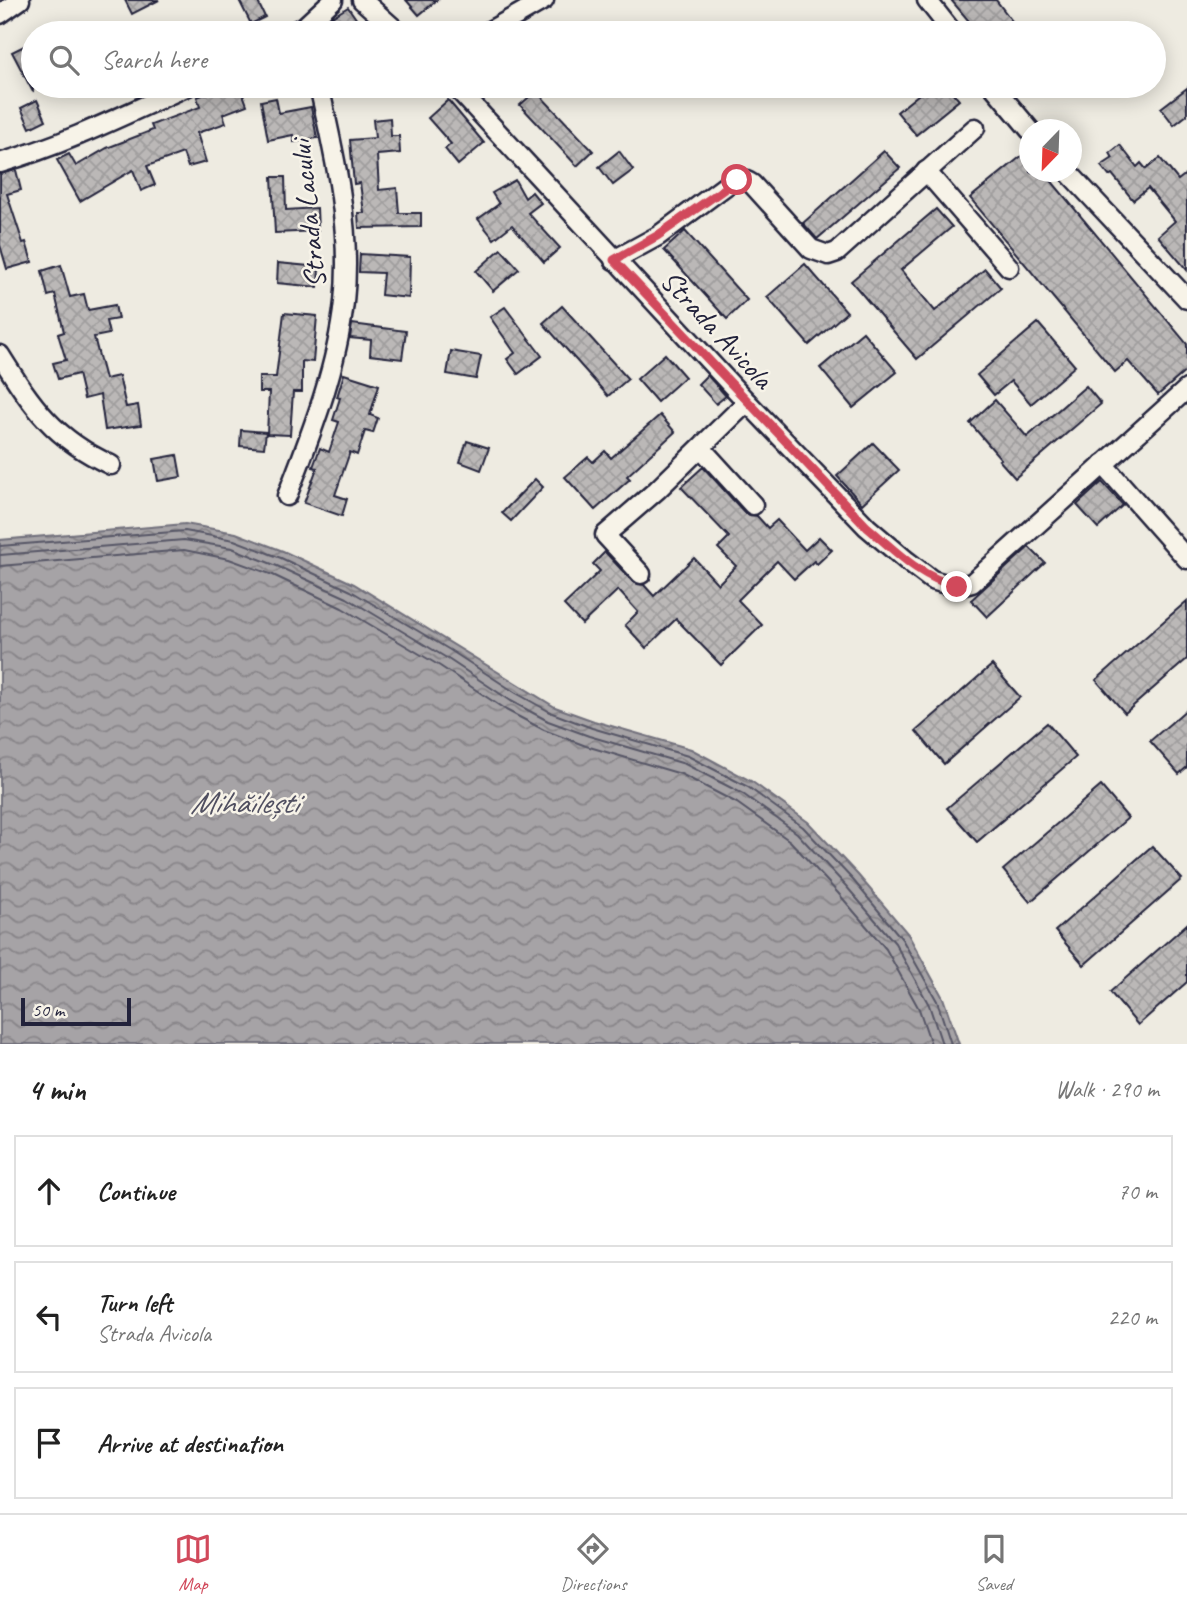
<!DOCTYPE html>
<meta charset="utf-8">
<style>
:root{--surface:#fff;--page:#f6f6f6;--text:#222;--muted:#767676;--line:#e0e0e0;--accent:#d1495b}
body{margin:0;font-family:Caveat,sans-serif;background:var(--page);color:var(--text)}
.compass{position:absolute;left:1019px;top:119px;width:63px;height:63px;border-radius:50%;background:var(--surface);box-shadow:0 4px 18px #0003;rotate:203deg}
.scale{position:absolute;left:21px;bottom:18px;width:110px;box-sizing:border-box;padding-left:7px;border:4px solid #22223b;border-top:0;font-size:19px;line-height:24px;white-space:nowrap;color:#22223b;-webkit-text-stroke:5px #f7f3e8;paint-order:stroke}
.stop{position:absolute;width:21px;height:21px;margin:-16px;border:5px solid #d1495b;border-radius:50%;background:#fff}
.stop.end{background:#d1495b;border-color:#fff;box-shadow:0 2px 7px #0008}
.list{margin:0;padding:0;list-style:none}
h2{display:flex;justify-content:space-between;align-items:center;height:91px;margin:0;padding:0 28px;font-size:30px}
h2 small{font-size:23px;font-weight:400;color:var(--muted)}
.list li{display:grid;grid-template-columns:46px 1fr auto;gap:21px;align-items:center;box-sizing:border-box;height:112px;margin:0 14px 14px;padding:0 14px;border:2px solid var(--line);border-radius:0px}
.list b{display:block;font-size:26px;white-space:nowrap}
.list p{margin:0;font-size:23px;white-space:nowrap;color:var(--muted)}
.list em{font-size:23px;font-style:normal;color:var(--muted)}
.icon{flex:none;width:38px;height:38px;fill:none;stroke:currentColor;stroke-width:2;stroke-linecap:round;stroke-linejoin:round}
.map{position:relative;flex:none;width:1187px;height:1044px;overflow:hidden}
.search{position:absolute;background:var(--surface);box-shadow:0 4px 18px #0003;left:21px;right:21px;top:21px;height:77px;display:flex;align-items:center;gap:18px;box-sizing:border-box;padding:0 24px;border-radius:38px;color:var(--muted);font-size:26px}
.sheet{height:469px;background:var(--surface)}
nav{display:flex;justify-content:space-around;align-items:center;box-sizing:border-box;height:98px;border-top:2px solid var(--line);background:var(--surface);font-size:19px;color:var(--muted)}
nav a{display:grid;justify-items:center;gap:4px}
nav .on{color:var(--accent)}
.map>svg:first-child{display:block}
.water{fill:url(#water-waves);stroke:#716f7b;stroke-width:2}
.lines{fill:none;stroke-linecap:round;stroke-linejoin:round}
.shore{stroke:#575666;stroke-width:2}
.building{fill:url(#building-cross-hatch);stroke:#22223b;stroke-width:2}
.minor-casing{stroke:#22223b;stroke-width:23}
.minor{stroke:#f7f3e8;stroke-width:18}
.route{stroke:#d1495b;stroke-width:9}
.labels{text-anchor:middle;stroke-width:5;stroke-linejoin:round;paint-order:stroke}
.street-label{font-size:30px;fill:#22223b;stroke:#f7f3e8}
.water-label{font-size:32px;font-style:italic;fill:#504f60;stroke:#f7f3e8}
</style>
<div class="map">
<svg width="1187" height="1044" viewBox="0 0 1187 1044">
<defs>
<pattern id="water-waves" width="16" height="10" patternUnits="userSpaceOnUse" patternTransform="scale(1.75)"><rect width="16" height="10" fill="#a6a3a6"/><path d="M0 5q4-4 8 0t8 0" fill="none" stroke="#878488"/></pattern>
<pattern id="building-cross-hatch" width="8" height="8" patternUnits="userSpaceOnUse" patternTransform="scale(1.75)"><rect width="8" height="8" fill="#bbb8b7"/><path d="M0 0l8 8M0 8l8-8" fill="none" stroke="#a09e9e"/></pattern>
</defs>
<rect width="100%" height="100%" fill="#eeebe1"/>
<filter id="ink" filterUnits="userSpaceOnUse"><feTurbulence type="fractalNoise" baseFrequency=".0143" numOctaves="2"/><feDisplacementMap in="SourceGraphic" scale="14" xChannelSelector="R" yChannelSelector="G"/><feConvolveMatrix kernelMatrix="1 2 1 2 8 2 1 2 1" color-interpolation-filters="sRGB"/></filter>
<g filter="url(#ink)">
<!-- water -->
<path class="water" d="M185,524L236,533L283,551L354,584L555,707L594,721L691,749L751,781L808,822L858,875L908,934L943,998L959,1044H0V540Z"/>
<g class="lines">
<!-- shore -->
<g class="shore">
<path d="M0,546L185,531L234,540L281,558L351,591L450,650L516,693L552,713L592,728L688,756L748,787L803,827L853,880L902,939L937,1001L951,1044"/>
<path d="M0,555L184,540L232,548L277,566L347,598L445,657L511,701L548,721L589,736L685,764L743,794L797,833L846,886L895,943L929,1005L942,1044"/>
<path d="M0,566L184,550L229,559L273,575L342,608L440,666L506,710L544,730L586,746L681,774L737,803L790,841L838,893L886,949L919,1009L931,1044"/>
</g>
</g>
<!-- building -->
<g class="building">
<path d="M125,0H159L132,14Z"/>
<path d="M239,0H257L265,17L251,24Z"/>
<path d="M406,0H437L419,15Z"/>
<path d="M951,0H996L1021,33H979Z"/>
<path d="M348,7L366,33H343L332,17Z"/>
<path d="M30,43L33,49V92L12,52Z"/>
<path d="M219,86H240L247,105L223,114L226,123L197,133L206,162L188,167L183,153L147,166L155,185L141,191L133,170L80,201L57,160L69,154L76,166L107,148L153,130L151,125L200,107L197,97L220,89Z"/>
<path d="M929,86H947L959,100L916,135L897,112Z"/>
<path d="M1187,88V115L1174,125L1161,108Z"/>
<path d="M536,91L593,151L577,166L520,105Z"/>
<path d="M276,98L279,113L311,107L317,138L294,142L293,135L268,140L261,101Z"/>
<path d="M37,100L46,120L30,128L21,108Z"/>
<path d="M448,100L484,143L458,165L445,149L451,144L428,118Z"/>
<path d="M390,118L391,136H399L400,153L377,155L379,190L397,188L399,213H421V227L359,228L358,213H364L360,183L354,184L350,140L375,138L373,120Z"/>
<path d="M1120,145L1137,167L1141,163L1146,169L1160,158L1178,180L1187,173V270L1158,236L1175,221L1148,188L1133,200L1112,174L1109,176L1101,166L1113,158L1110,153Z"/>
<path d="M1030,149V172H1044L1187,344V370L1158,395L1128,361L1115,372L970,198Z"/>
<path d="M619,151L633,170L613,185L599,167Z"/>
<path d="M884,151L900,168L817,239L803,223Z"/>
<path d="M16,170L21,190L7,194L23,243L26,242L32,262L7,269L0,245V174Z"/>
<path d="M272,177H285L286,210L317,208L318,231L275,233Z"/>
<path d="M515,180L525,198L532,192L541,203L528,213L560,248L544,262L512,225L494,239L478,219L499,204L492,193Z"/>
<path d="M936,209L952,227L901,270L935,311L985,269L1001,288L917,359L851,281Z"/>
<path d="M685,231L747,300L727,319L664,250Z"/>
<path d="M501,249L519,269L493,291L476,271Z"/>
<path d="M360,254L410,257L409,298L381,295L383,273L359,272Z"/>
<path d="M278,263L319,267L318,287L277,283Z"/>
<path d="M805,264L847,312L809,345L767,297Z"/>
<path d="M61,265L70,297L84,294L88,310L115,305L118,319L106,321L109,334L94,337L105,379L119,376L126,407L138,405L141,425L105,430L100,395L84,399L78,374L58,379L53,363L66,360L58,334L64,332L55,294L48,296L42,271Z"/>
<path d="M562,306L628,379L608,396L543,323Z"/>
<path d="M505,307L542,356L518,374L507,359L515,353L490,317Z"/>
<path d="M284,313L317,316L313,362L302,361V392H293L290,435L267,434L269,392H259V377H276Z"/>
<path d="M1038,323L1075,366L1031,404L1011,381L994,395L977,375Z"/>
<path d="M352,324L406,331L402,359L370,355L371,340L350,338Z"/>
<path d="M863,332L897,372L853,408L820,368Z"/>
<path d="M451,351L481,356L476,379L447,374Z"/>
<path d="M665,354L685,377L657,402L637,379Z"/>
<path d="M344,374L379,385L370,415L378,418L373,433L365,431L357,455L350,452L335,495L347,499L342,516L304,503L317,468L313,467L320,448L329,452L339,422L333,420L340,398L337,397Z"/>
<path d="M707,375L726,396L716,404L698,384Z"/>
<path d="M1086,386L1101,404L1015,478L999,460L1001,459L970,423L995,400L1027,437Z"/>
<path d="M660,415L675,432L627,476L630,479L595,510L565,477L588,457L593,462L605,451L611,458Z"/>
<path d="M241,430L266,432L264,448L240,446Z"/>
<path d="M467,441L489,448L481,470L460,462Z"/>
<path d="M873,443L899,470L862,504L837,476Z"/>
<path d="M177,455L181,477L158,481L154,459Z"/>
<path d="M703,467L745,513L757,516L768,528L777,520L805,550L819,537L832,550L817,564L814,561L794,579L777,561L738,600L762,625L721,665L676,619L646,648L625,625L638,612L618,590L582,624L564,605L600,571L593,564L605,552L633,582L644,585L654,596L694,558L718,584L736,566L718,548L729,537L681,487Z"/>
<path d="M535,479L543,487L511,521L502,513Z"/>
<path d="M1102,482L1123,505L1098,528L1077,505Z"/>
<path d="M1029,547L1045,563L987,617L971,600Z"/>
<path d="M1187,601V659L1125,713L1096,680Z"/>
<path d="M992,665L1020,697L944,764L916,731Z"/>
<path d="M1187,709V767L1179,774L1150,741Z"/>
<path d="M1047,723L1076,757L977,842L947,808Z"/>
<path d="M1101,786L1128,818L1030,902L1003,870Z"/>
<path d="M1152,846L1182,879L1084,965L1055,931Z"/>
<path d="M1187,924V982L1138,1025L1110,992Z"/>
</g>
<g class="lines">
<!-- minor casing -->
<g class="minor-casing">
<g id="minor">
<path d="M362,0L399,33"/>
<path d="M927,0L953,33"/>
<path d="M0,14L20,0"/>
<path d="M292,33L305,26L333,0"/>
<path d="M486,33L544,0"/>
<path d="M455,86L747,402L867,527L907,561L932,580L956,587L972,583L1187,389"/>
<path d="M993,86L1030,130"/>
<path d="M0,163C66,144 126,114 188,86"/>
<path d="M926,171L1009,267"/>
<path d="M1068,172L1187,299"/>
<path d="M614,260L658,236L728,184C738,179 743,178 752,184L811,249L828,255L837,252L975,128"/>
<path d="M0,355C32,406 54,439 111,465"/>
<path d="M701,448L753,505"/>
<path d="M1103,464L1187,559"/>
<path d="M287,496C311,434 337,369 344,302C352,230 335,156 319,86"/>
<path d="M641,574L605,535L657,490L747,402"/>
</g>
</g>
<!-- minor -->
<use href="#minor" class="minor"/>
</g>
</g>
<g class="lines" filter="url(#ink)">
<!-- route -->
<path class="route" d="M737,180L657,236L614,260L867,527C898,553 917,575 957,587"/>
</g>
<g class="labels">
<!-- street labels -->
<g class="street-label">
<text transform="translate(308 214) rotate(-96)" y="10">Strada Lacului</text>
<text transform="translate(717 329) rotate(47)" y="10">Strada Avicola</text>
</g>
<!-- water labels -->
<g class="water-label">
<text x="244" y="813">Mihăilești</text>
</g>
</g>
</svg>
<svg class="compass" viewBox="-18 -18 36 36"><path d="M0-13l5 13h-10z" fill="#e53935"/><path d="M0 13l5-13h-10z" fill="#767676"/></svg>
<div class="scale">50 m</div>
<div class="stop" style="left:737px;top:180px"></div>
<div class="stop end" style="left:957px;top:587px"></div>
<div class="search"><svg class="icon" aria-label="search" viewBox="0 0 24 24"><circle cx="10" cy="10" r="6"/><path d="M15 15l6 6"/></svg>Search here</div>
</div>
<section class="sheet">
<h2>4 min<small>Walk · 290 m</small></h2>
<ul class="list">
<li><svg class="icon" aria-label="ahead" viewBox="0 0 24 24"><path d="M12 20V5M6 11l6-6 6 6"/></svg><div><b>Continue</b></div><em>70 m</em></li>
<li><svg class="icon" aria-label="left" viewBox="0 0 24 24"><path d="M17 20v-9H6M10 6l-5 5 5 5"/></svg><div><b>Turn left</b><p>Strada Avicola</p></div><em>220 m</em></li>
<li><svg class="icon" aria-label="arrive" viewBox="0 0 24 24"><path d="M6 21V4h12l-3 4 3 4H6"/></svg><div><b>Arrive at destination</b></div></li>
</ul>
</section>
<nav>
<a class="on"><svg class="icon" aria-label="map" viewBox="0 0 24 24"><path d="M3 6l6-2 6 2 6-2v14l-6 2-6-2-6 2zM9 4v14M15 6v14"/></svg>Map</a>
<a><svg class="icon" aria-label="directions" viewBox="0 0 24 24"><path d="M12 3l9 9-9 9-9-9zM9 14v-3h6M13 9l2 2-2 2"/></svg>Directions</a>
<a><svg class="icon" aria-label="saved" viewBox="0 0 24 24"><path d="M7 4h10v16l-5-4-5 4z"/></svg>Saved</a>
</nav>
